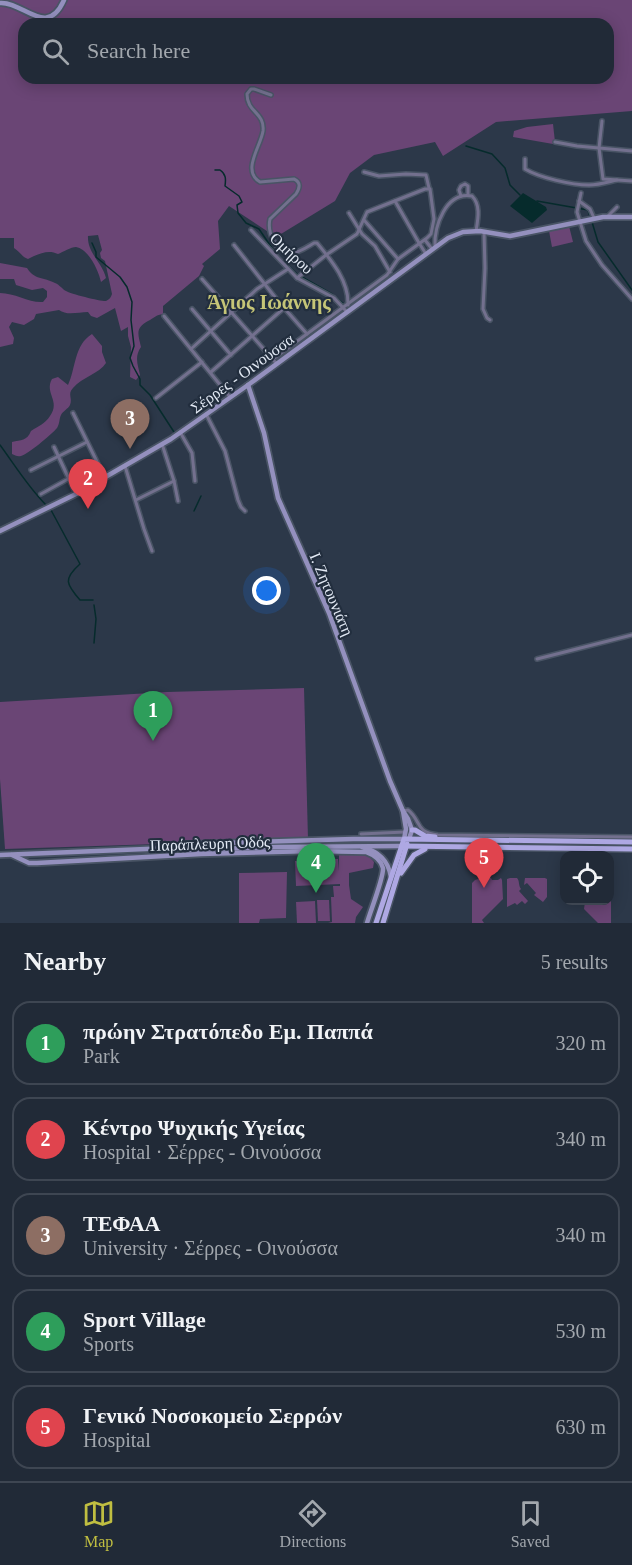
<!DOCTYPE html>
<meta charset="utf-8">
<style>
:root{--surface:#212a37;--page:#2d3642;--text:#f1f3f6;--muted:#a2a7ad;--line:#3e4652;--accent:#c0be41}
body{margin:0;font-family:"Times New Roman",serif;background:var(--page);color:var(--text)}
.controls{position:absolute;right:18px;bottom:18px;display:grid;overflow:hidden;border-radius:12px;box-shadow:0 3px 15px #0003}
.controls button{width:54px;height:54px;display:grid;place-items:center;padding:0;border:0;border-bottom:2px solid var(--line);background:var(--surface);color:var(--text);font:30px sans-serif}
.you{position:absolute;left:267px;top:591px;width:21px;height:21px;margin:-15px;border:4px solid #fff;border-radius:50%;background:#1a73e8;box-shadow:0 0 0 9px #1a73e833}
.badge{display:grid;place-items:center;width:39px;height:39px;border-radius:50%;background:var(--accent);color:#fff;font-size:20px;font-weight:700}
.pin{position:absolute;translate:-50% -50px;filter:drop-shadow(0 2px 3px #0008)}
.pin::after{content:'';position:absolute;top:32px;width:21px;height:18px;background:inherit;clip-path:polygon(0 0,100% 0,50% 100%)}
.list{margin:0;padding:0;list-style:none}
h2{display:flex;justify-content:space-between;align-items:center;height:78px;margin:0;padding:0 24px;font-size:26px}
h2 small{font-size:20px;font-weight:400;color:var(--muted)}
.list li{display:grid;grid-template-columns:39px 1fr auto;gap:18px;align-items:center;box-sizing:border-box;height:84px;margin:0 12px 12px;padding:0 12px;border:2px solid var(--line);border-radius:18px}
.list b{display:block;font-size:22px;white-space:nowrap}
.list p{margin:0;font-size:20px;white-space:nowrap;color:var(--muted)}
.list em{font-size:20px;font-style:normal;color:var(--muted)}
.icon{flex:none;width:33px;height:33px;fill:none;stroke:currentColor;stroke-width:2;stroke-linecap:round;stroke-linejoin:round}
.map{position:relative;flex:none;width:632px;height:923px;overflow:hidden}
.search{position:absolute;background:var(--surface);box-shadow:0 3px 15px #0003;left:18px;right:18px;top:18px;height:66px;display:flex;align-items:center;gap:15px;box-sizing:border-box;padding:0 21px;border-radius:18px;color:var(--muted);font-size:22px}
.sheet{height:558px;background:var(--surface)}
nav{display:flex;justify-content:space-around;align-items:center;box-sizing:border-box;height:84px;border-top:2px solid var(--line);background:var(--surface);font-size:16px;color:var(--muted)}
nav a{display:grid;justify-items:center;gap:3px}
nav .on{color:var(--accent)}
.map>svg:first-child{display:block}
.green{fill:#6a4575;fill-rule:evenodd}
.water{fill:#062b2c}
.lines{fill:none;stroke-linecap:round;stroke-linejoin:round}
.stream{stroke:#062b2c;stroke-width:1.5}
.street-casing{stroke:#495465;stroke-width:6}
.secondary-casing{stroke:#495465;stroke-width:8}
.primary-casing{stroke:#495465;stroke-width:8}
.street{stroke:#73708e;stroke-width:3}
.secondary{stroke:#9490be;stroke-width:4.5}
.primary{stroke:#aea8e3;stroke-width:5}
.labels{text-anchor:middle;stroke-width:4.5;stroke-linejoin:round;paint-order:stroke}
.street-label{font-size:16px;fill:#e3eaf5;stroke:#222e3e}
.quarter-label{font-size:20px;font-weight:bold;fill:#c5c577;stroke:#222e3e}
</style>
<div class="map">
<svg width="632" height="923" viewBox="0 0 632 923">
<rect width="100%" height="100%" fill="#2c3849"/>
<!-- green -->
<g class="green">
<path d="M0,0H632V111L496,122L443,156L435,142L374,155L350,173L335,201L276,237L229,206L218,221L220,249L202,264L204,266L199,276L163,306V314C156,315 154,318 148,321C135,328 138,334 141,347C134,357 138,365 140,375L136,380L130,377L131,347L128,336V327L121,331L115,308L97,318L91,316L88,312C78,312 67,316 59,310L36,314L34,319L24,325L12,322L9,327L14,338L13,344L0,347V293C15,293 29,303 43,302L47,297V291L43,288L32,290L16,285L14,279H0V263L27,268C34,280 44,277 55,283C60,285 62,289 66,291C70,294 104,302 106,301C110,299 111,297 112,294L105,261L101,258L100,253L102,250L98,235L88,236C87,253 102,262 106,278L101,282C99,272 89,249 76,247C71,247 63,252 58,254C48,249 38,254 28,259C22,257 20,252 14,248V238H0ZM24,24H608V78H24Z"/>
<path d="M553,124L555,142L553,144L513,137L514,131L527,127Z"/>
<path d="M569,226L573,242L552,247L549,231Z"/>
<path d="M92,334L102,346V352L106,363C99,374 82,377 73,388C67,394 73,398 70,405C68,409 63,411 61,415C59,419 60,423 57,428C52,434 27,455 21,456C17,457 15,455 12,454V442C21,440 27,441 31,431C38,426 45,424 50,416C61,401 44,393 52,379L58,377L68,385C76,368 74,345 92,334Z"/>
<path d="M304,688L308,839L5,849L0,779V702L167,692Z"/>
<path d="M339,853L368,855L374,862L373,868L349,873V885L351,899L363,907L356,917L355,923H328L332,922L331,897H334L333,886H340V884L296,886L295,861L338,859L339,871Z"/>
<path d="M287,872L286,918L260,919L259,923H239V873Z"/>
<path d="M481,878H491L492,880H498L501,878L502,880L503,899L482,920L484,923H472V883L475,880Z"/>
<path d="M510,878H517C520,881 518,885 521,889L519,891L528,901L525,904L522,901L517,905L515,903L507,907V879Z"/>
<path d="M525,878H545L547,879V897L543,902L534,895L536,893L527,883L524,885Z"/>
<path d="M610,893L611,895V923H598L584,909L585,902L584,901L610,900Z"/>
<path d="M317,900H329L330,921H318Z"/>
<path d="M315,901L316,923H297L296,902Z"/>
</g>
<!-- water -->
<path class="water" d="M523,193L546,207L547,210L532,223L510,206Z"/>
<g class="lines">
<!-- stream -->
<g class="stream">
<path d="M466,146L492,154L505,168L510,185L520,195"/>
<path d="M215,170H220C226,174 226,179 225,186L239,196L242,202L237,205L238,213L246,223L259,229L276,254L297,274"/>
<path d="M537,201L588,210L590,217"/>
<path d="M592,222L598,242L632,290"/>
<path d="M92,243L96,252V257L120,277L127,287L132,302L131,320L134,346L130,358L133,366L140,379V385L150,395L174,432"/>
<path d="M302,277L332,294L344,304"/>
<path d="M0,445C14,464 28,487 46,505"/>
<path d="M51,510L80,564C63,579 66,584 80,600H93"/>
<path d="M194,511L201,496"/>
<path d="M94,605L96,619L94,643"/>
</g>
<!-- street casing -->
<g class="street-casing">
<g id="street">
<path d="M271,95L254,89H251L247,94C247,113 265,112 263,131C261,146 241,171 260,182L294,179C301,182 300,188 296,194L270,219C267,232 276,254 291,253C299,253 307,247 314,243H317C331,260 349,281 348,305"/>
<path d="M602,121L599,148L603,179L632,181"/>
<path d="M555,142L577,146L632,151"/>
<path d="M525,159V169C540,178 572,185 589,185C599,185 608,182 617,180"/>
<path d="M364,172L379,176L406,174L426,175L429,188"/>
<path d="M581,193L577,212L586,241L602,265L632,299"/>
<path d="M461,196L459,190L461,186L465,184L468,186V195"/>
<path d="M395,201L419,243L426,254"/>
<path d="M579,201L590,209L594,218"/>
<path d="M349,213L362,234L375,246L390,272"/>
<path d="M608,216L617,207"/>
<path d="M364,220L398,259"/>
<path d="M251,230L297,278L334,298L347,312"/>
<path d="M484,232L485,268L483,309L487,318L490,320"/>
<path d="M425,240L432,249"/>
<path d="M234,245L278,301L307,334"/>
<path d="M435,247C434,226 446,191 472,196C481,205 478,219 476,231"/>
<path d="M202,279L276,363"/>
<path d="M192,309L231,355"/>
<path d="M164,316L230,397"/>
<path d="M191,349L257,289L288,269"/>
<path d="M273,359L387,275L398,259L427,238L431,234L434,219L430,189H425L367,212L357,234L326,255L297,278"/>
<path d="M211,372L284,308"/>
<path d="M156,398L202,362"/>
<path d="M73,413L105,478"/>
<path d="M206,414L225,451L238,500L241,507L245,511"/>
<path d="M180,432L192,453L195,481"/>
<path d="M162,444L174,481L178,501"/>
<path d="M54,447L76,494"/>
<path d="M125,466L144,529L152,551"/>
<path d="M31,470L87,442"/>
<path d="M41,494L97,463"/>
<path d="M136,500L174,481"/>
<path d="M537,659L632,635"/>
<path d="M403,811L408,810C422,821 414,832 438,835L632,837"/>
<path d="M361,834L405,832"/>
</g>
</g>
<!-- secondary casing -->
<g class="secondary-casing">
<g id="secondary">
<path d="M0,3C23,1 47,39 64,0"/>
<path d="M248,385L264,433L278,498L329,613L390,781L403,811L408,819L412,830L409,839"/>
<path d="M0,531L76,494L171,439L248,385L448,238L463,232L480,231L510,236L603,217H632"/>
<path d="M175,847L188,844L353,839H404L406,829L403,811"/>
<path d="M362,847C379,852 388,860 391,877"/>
<path d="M0,855L170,848L188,850L278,847L402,846"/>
<path d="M12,855L29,863H37L201,854L312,851L366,852C374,855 381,860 383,868C384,877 370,912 367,923"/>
</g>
</g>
<!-- primary casing -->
<g class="primary-casing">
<g id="primary">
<path d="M412,830H415L425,836L435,837"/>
<path d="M402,846L632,849"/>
<path d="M401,873L414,855L425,849"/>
<path d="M376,923L404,839L632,842"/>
<path d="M383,923L407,844"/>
</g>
</g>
<!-- street -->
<use href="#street" class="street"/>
<!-- secondary -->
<use href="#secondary" class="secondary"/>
<!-- primary -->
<use href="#primary" class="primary"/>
</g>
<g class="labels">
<!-- street labels -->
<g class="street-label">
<text transform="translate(292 253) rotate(43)" y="6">Ομήρου</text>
<text transform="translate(242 373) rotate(-36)" y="6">Σέρρες - Οινούσσα</text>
<text transform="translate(332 594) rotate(67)" y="6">Ι. Ζητουνιάτη</text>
<text transform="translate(210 843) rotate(-2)" y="6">Παράπλευρη Οδός</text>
</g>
<!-- quarter labels -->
<g class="quarter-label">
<text x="269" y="309">Άγιος Ιωάννης</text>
</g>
</g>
</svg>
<div class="controls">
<button><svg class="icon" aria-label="locate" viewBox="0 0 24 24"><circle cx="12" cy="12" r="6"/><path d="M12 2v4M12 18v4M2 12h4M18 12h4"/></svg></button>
</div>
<div class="you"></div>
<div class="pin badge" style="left:153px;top:741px;background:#2e9e5b">1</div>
<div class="pin badge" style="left:88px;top:509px;background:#e0444e">2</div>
<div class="pin badge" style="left:130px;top:449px;background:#8d6e63">3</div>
<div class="pin badge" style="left:316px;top:893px;background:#2e9e5b">4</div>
<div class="pin badge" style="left:484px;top:888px;background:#e0444e">5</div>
<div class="search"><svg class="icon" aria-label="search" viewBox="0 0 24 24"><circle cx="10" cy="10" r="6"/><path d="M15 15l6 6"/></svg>Search here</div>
</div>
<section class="sheet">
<h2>Nearby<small>5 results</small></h2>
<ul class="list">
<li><span class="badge" style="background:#2e9e5b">1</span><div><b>πρώην Στρατόπεδο Εμ. Παππά</b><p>Park</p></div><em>320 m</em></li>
<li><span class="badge" style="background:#e0444e">2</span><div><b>Κέντρο Ψυχικής Υγείας</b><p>Hospital · Σέρρες - Οινούσσα</p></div><em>340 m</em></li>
<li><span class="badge" style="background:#8d6e63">3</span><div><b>ΤΕΦΑΑ</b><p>University · Σέρρες - Οινούσσα</p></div><em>340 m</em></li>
<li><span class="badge" style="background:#2e9e5b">4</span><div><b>Sport Village</b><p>Sports</p></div><em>530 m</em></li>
<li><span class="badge" style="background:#e0444e">5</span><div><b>Γενικό Νοσοκομείο Σερρών</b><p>Hospital</p></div><em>630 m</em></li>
</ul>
</section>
<nav>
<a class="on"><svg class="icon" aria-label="map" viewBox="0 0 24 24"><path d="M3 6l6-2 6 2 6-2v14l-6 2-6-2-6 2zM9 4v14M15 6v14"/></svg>Map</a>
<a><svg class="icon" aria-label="directions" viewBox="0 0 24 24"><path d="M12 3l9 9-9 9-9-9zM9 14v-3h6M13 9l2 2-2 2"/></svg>Directions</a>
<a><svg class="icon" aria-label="saved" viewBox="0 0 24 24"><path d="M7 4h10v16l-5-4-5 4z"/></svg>Saved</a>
</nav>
